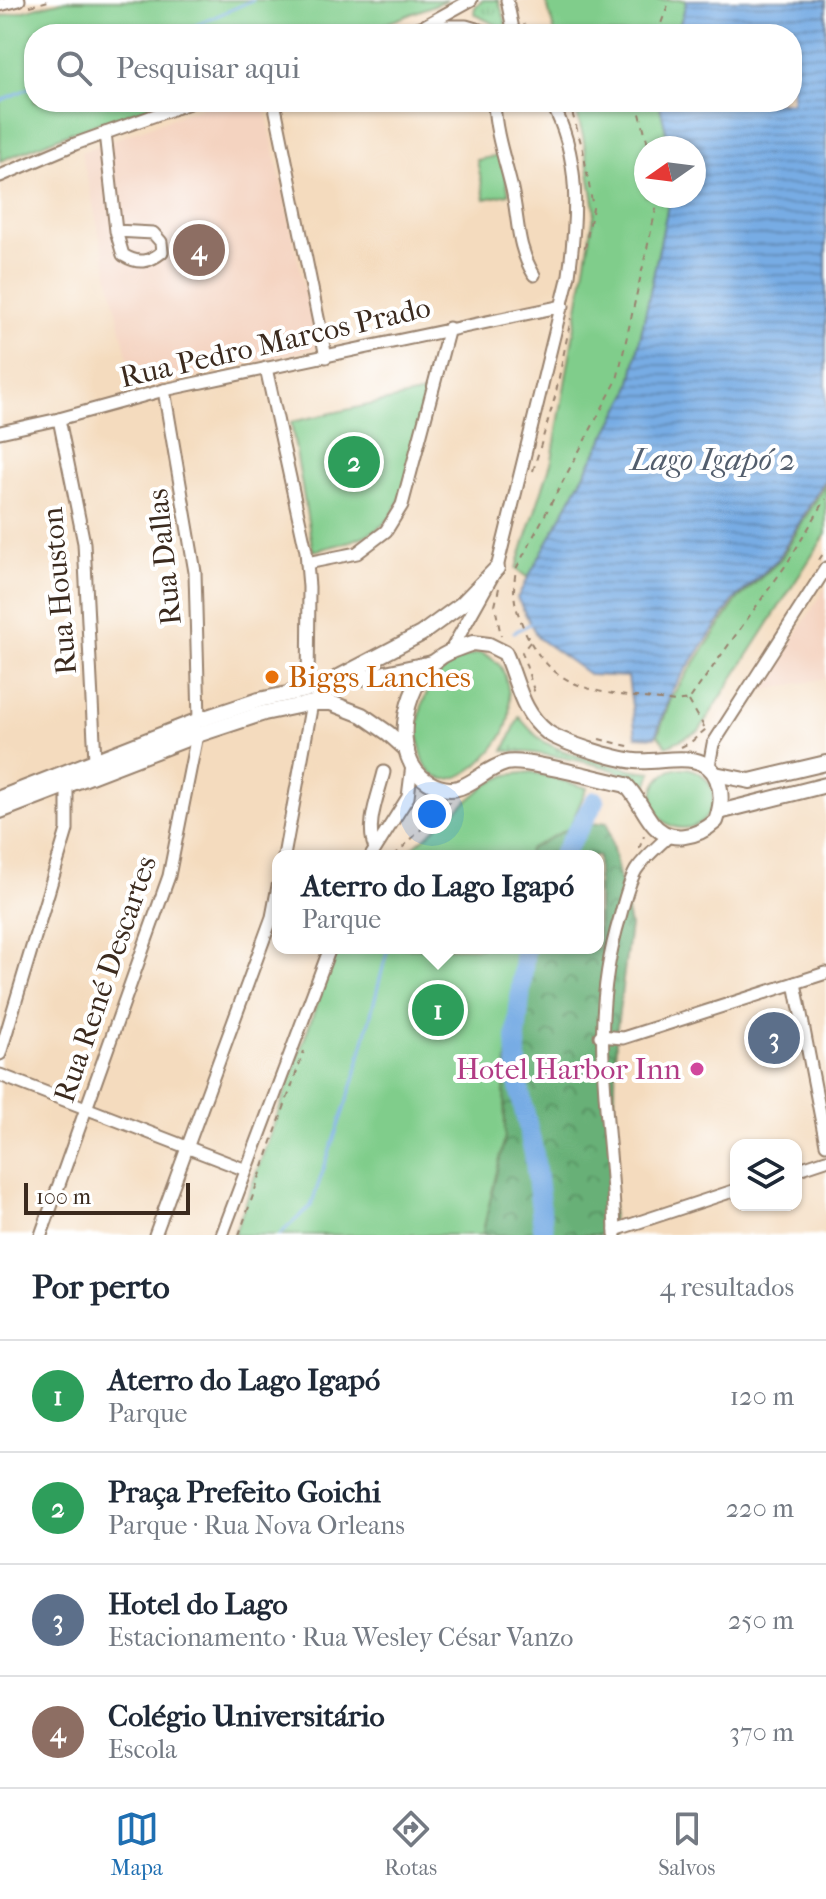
<!DOCTYPE html>
<html lang="pt">
<meta charset="utf-8">
<style>
:root{--surface:#fff;--page:#f6f6f7;--text:#1f2937;--muted:#747a83;--line:#e0e1e3;--accent:#1f6fb2}
body{margin:0;font-family:"IM FELL French Canon",serif;background:var(--page);color:var(--text)}
.controls{position:absolute;right:24px;bottom:24px;display:grid;overflow:hidden;border-radius:16px;box-shadow:0 2px 6px #0004}
.controls button{width:72px;height:72px;display:grid;place-items:center;padding:0;border:0;border-bottom:2px solid var(--line);background:var(--surface);color:var(--text);font:40px sans-serif}
.compass{position:absolute;left:634px;top:136px;width:72px;height:72px;border-radius:50%;background:var(--surface);box-shadow:0 2px 6px #0004;rotate:256deg}
.scale{position:absolute;left:24px;bottom:20px;width:166px;box-sizing:border-box;padding-left:8px;border:4px solid #3b2a1e;border-top:0;font-size:22px;line-height:28px;white-space:nowrap;color:#3b2a1e;-webkit-text-stroke:6px #fff;paint-order:stroke}
.you{position:absolute;left:432px;top:814px;width:28px;height:28px;margin:-20px;border:6px solid #fff;border-radius:50%;background:#1a73e8;box-shadow:0 0 0 12px #1a73e833}
.badge{display:grid;place-items:center;width:52px;height:52px;border-radius:50%;background:var(--accent);color:#fff;font-size:26px;font-weight:700}
.pin{position:absolute;translate:-50% -50%;border:4px solid #fff;box-shadow:0 2px 8px #0006}
.popup{position:absolute;left:272px;top:850px;width:332px;height:104px;box-sizing:border-box;display:grid;place-content:center;border-radius:16px;background:var(--surface);filter:drop-shadow(0 2px 6px #0005);font-size:26px;white-space:nowrap;color:var(--muted)}
.popup b{font-size:30px;color:var(--text)}
.popup::after{content:'';position:absolute;left:50%;top:100%;margin-left:-16px;border:16px solid transparent;border-top-color:var(--surface)}
.list{margin:0;padding:0;list-style:none}
h2{display:flex;justify-content:space-between;align-items:center;height:104px;margin:0;padding:0 32px;font-size:34px}
h2 small{font-size:26px;font-weight:400;color:var(--muted)}
.list li{display:grid;grid-template-columns:52px 1fr auto;gap:24px;align-items:center;box-sizing:border-box;height:112px;padding:0 32px;border-top:2px solid var(--line)}
.list b{display:block;font-size:30px;white-space:nowrap}
.list p{margin:0;font-size:26px;white-space:nowrap;color:var(--muted)}
.list em{font-size:26px;font-style:normal;color:var(--muted)}
.icon{flex:none;width:44px;height:44px;fill:none;stroke:currentColor;stroke-width:2;stroke-linecap:round;stroke-linejoin:round}
.map{position:relative;flex:none;width:826px;height:1235px;overflow:hidden}
.search{position:absolute;background:var(--surface);box-shadow:0 2px 6px #0004;left:24px;right:24px;top:24px;height:88px;display:flex;align-items:center;gap:20px;box-sizing:border-box;padding:0 28px;border-radius:32px;color:var(--muted);font-size:30px}
.sheet{height:552px;background:var(--surface)}
nav{display:flex;justify-content:space-around;align-items:center;box-sizing:border-box;height:112px;border-top:2px solid var(--line);background:var(--surface);font-size:22px;color:var(--muted)}
nav a{display:grid;justify-items:center;gap:4px}
nav .on{color:var(--accent)}
.map>svg:first-child{display:block}
.built{fill:#f4d3c0}
.grass{fill:url(#grass-tufts);stroke:#5e7c54;stroke-width:2}
.forest{fill:url(#forest-crowns);stroke:#526d4a;stroke-width:2}
.green{fill:#80cd8b;stroke:#5e7c54;stroke-width:2}
.water{fill:url(#water-rules);stroke:#596b81;stroke-width:2}
.lines{fill:none;stroke-linecap:round;stroke-linejoin:round}
.stream{stroke:#77ace4;stroke-width:3}
.river{stroke:#77ace4;stroke-width:20}
.minor-casing{stroke:#98826e;stroke-width:15}
.major-casing{stroke:#98826e;stroke-width:18}
.path{stroke:#98826e;stroke-width:2;stroke-dasharray:6 6;stroke-linecap:butt}
.minor{stroke:#fff;stroke-width:11}
.major{stroke:#fff;stroke-width:14}
.food-dot{fill:#e8710a;stroke:#fff;stroke-width:3}
.hotel-dot{fill:#d1479c;stroke:#fff;stroke-width:3}
.labels{text-anchor:middle;stroke-width:8;stroke-linejoin:round;paint-order:stroke}
.street-label{font-size:30px;fill:#3b2a1e;stroke:#fff}
.food-label{font-size:30px;fill:#c56008;stroke:#fff;text-anchor:start}
.hotel-label{font-size:30px;fill:#b23c85;stroke:#fff;text-anchor:end}
.water-label{font-size:32px;font-style:italic;fill:#535e6d;stroke:#fff}
</style>
<div class="map">
<svg width="826" height="1235" viewBox="0 0 826 1235">
<defs>
<pattern id="grass-tufts" width="24" height="20" patternUnits="userSpaceOnUse" patternTransform="scale(2)"><rect width="24" height="20" fill="#80cd8b"/><path d="M3 7l-1-3M5 7V3M7 7l1-3M15 17l-1-3M17 17v-4M19 17l1-3" fill="none" stroke="#6aa771"/></pattern>
<pattern id="forest-crowns" width="20" height="18" patternUnits="userSpaceOnUse" patternTransform="scale(2)"><rect width="20" height="18" fill="#68b077"/><path d="M2 6a3 3 0 1 1 6 0M12 15a3 3 0 1 1 6 0" fill="none" stroke="#578f61"/></pattern>
<pattern id="water-rules" width="6" height="5" patternUnits="userSpaceOnUse" patternTransform="scale(2)"><rect width="6" height="5" fill="#77ace4"/><path d="M0 2.5h6" fill="none" stroke="#638cb8"/></pattern>
</defs>
<rect width="100%" height="100%" fill="#fff"/>
<filter id="ink" filterUnits="userSpaceOnUse"><feTurbulence type="fractalNoise" baseFrequency=".0125" numOctaves="2"/><feDisplacementMap in="SourceGraphic" scale="16" xChannelSelector="R" yChannelSelector="G"/><feConvolveMatrix kernelMatrix="1 2 1 2 8 2 1 2 1" color-interpolation-filters="sRGB"/></filter>
<filter id="wash" filterUnits="userSpaceOnUse"><feTurbulence type="fractalNoise" baseFrequency=".006" numOctaves="4" result="noise"/><feDisplacementMap in="SourceGraphic" scale="32" xChannelSelector="R" yChannelSelector="G"/><feGaussianBlur stdDeviation="1.8" result="paint"/><feColorMatrix in="noise" values="0 0 0 0 0 0 0 0 0 0 0 0 0 0 0 0 0 1.4 0 .05"/><feComposite in="paint" operator="in"/></filter>
<g filter="url(#wash)">
<rect width="100%" height="100%" fill="#f4dbbe"/>
<!-- built -->
<g class="built">
<path d="M215,102H264L317,348L135,391L81,152Z"/>
<path d="M826,587V678L760,691Z"/>
</g>
<!-- grass -->
<g class="grass">
<path d="M483,0H498L506,22L504,29L474,14L475,7Z"/>
<path d="M519,717C529,728 538,740 552,746C575,757 627,770 652,772L645,792C641,788 637,782 632,779C610,763 531,751 504,751Z"/>
</g>
<!-- forest -->
<path class="forest" d="M607,822L630,925L616,1035L612,1235H482L505,1136L504,1091L518,948H598V856H528L529,849L569,828Z"/>
<!-- green -->
<g class="green">
<path d="M66,0H447L359,34H34V102H164L72,132L0,161V17Z"/>
<path d="M546,0H687L677,34H555Z"/>
<path d="M574,102H659L670,148H646V196H670L629,392L528,578L516,569L552,460L595,209L583,136Z"/>
<path d="M501,155L509,194L485,199L477,160Z"/>
<path d="M428,392C420,425 408,498 387,521C371,538 335,546 313,551L291,422Z"/>
<path d="M826,483V534L699,731L667,746L658,735L672,696L737,600L780,560Z"/>
<path d="M481,653C500,661 505,669 508,689C510,701 511,713 507,725C497,756 437,811 422,755C409,710 433,660 481,653Z"/>
<circle cx="683" cy="798" r="30"/>
<path d="M532,772L587,788L569,828L529,849L528,856H403L486,785L507,775Z"/>
<path d="M337,948H518L504,1091L505,1136L482,1235H234Z"/>
</g>
<!-- water -->
<path class="water" d="M687,0H826V478L778,559L734,600L672,690L655,737L636,736L628,677L590,675L538,638L517,598L629,392L670,196H694V148H670L659,102H792V34H677Z"/>
<g class="lines">
<!-- stream -->
<g class="stream">
<path d="M176,34L253,0"/>
<path d="M0,101L34,86"/>
<path d="M514,632L532,623"/>
<path d="M279,1235L311,1206L354,1080L388,948"/>
</g>
<!-- river -->
<g class="river">
<path d="M562,856L595,801"/>
<path d="M525,948L516,1038L518,1083L534,1154L544,1235"/>
</g>
</g>
</g>
<g filter="url(#ink)">
<g class="lines">
<!-- minor casing -->
<g class="minor-casing">
<g id="minor">
<path d="M507,0L514,34"/>
<path d="M0,5L19,0"/>
<path d="M429,26H466L493,34"/>
<path d="M399,34L424,26L471,0"/>
<path d="M274,102L326,357"/>
<path d="M494,102C495,132 505,160 512,189C519,221 516,245 534,275"/>
<path d="M105,133L116,231L123,255C138,264 148,263 162,252L161,242L153,233L116,231"/>
<path d="M0,176L75,144L192,102"/>
<path d="M266,368L306,551L309,587L308,689"/>
<path d="M164,390L195,572L199,720"/>
<path d="M59,419L84,543L95,760"/>
<path d="M0,432L59,419L164,390L563,306"/>
<path d="M307,563L357,553L386,531L402,505L449,328"/>
<path d="M451,650L497,568L569,275C577,216 581,156 551,102"/>
<path d="M709,766L713,744L826,568"/>
<path d="M375,849C365,825 378,797 384,772"/>
<path d="M284,856L312,703"/>
<path d="M371,856L408,797L412,765"/>
<path d="M795,983L826,1144"/>
<path d="M600,1036L623,1038L826,973"/>
<path d="M0,1054L67,830V787"/>
<path d="M0,1075L246,1170"/>
<path d="M796,1170L826,1160"/>
<path d="M615,1230L736,1190"/>
<path d="M41,1235L169,876L197,735"/>
<path d="M155,1235L272,917L278,886"/>
<path d="M222,1235L330,948"/>
<path d="M615,1235C613,1121 585,1032 620,917C624,902 628,884 636,870C644,858 659,845 670,835"/>
</g>
</g>
<!-- major casing -->
<g class="major-casing">
<g id="major">
<path d="M473,643L489,645L505,653C518,682 521,712 547,732C562,743 616,759 635,761C661,764 705,747 717,779C723,794 721,807 716,821C698,837 669,845 652,823C642,810 638,798 626,785C603,780 524,758 506,763C476,771 463,803 428,782C389,758 404,687 434,662C446,652 458,648 473,643Z"/>
<path d="M337,678L421,634L462,604L497,568"/>
<path d="M715,774L750,781L826,763"/>
<path d="M0,798L199,720L259,700L432,663"/>
<path d="M0,811L197,735L264,713L312,703H331L362,715L388,733L407,750"/>
<path d="M719,812L826,785"/>
</g>
</g>
<!-- path -->
<g class="path">
<path d="M30,6L52,0"/>
<path d="M524,24L529,34"/>
<path d="M657,34L670,0"/>
<path d="M569,102L583,150L593,208L584,253"/>
<path d="M637,102L649,148"/>
<path d="M659,196L617,380L516,569C512,596 514,604 524,629C554,698 609,692 675,702L689,700L786,565L826,499"/>
<path d="M533,471L555,397L571,318"/>
<path d="M819,560L826,549"/>
<path d="M499,588L495,606L501,636"/>
<path d="M530,642L522,652L535,694"/>
<path d="M689,701L706,730"/>
<path d="M599,739L632,747"/>
<path d="M681,747L691,742L706,729"/>
<path d="M639,849L644,836"/>
<path d="M394,856L450,801"/>
<path d="M239,1235L304,1051"/>
</g>
<!-- minor -->
<use href="#minor" class="minor"/>
<!-- major -->
<use href="#major" class="major"/>
</g>
</g>
<!-- markers -->
<circle class="food-dot" cx="272" cy="677" r="8"/>
<circle class="hotel-dot" cx="697" cy="1069" r="8"/>
<g class="labels">
<!-- street labels -->
<g class="street-label">
<text transform="translate(275 342) rotate(-13)" y="10">Rua Pedro Marcos Prado</text>
<text transform="translate(164 557) rotate(-96)" y="10">Rua Dallas</text>
<text transform="translate(59 591) rotate(-95)" y="10">Rua Houston</text>
<text transform="translate(105 979) rotate(-71)" y="10">Rua René Descartes</text>
</g>
<!-- food labels -->
<g class="food-label">
<text x="288" y="687">Biggs Lanches</text>
</g>
<!-- hotel labels -->
<g class="hotel-label">
<text x="681" y="1079">Hotel Harbor Inn</text>
</g>
<!-- water labels -->
<g class="water-label">
<text x="713" y="470">Lago Igapó 2</text>
</g>
</g>
</svg>
<div class="controls">
<button><svg class="icon" aria-label="layers" viewBox="0 0 24 24"><path d="M12 4l9 5-9 5-9-5zM3 14l9 5 9-5"/></svg></button>
</div>
<svg class="compass" viewBox="-18 -18 36 36"><path d="M0-13l5 13h-10z" fill="#e53935"/><path d="M0 13l5-13h-10z" fill="#747a83"/></svg>
<div class="scale">100 m</div>
<div class="you"></div>
<div class="pin badge" style="left:438px;top:1010px;background:#2e9e5b">1</div>
<div class="popup"><b>Aterro do Lago Igapó</b>Parque</div>
<div class="pin badge" style="left:354px;top:462px;background:#2e9e5b">2</div>
<div class="pin badge" style="left:774px;top:1038px;background:#5c6f8a">3</div>
<div class="pin badge" style="left:199px;top:250px;background:#8d6e63">4</div>
<div class="search"><svg class="icon" aria-label="search" viewBox="0 0 24 24"><circle cx="10" cy="10" r="6"/><path d="M15 15l6 6"/></svg>Pesquisar aqui</div>
</div>
<section class="sheet">
<h2>Por perto<small>4 resultados</small></h2>
<ul class="list">
<li><span class="badge" style="background:#2e9e5b">1</span><div><b>Aterro do Lago Igapó</b><p>Parque</p></div><em>120 m</em></li>
<li><span class="badge" style="background:#2e9e5b">2</span><div><b>Praça Prefeito Goichi</b><p>Parque · Rua Nova Orleans</p></div><em>220 m</em></li>
<li><span class="badge" style="background:#5c6f8a">3</span><div><b>Hotel do Lago</b><p>Estacionamento · Rua Wesley César Vanzo</p></div><em>250 m</em></li>
<li><span class="badge" style="background:#8d6e63">4</span><div><b>Colégio Universitário</b><p>Escola</p></div><em>370 m</em></li>
</ul>
</section>
<nav>
<a class="on"><svg class="icon" aria-label="map" viewBox="0 0 24 24"><path d="M3 6l6-2 6 2 6-2v14l-6 2-6-2-6 2zM9 4v14M15 6v14"/></svg>Mapa</a>
<a><svg class="icon" aria-label="directions" viewBox="0 0 24 24"><path d="M12 3l9 9-9 9-9-9zM9 14v-3h6M13 9l2 2-2 2"/></svg>Rotas</a>
<a><svg class="icon" aria-label="saved" viewBox="0 0 24 24"><path d="M7 4h10v16l-5-4-5 4z"/></svg>Salvos</a>
</nav>
